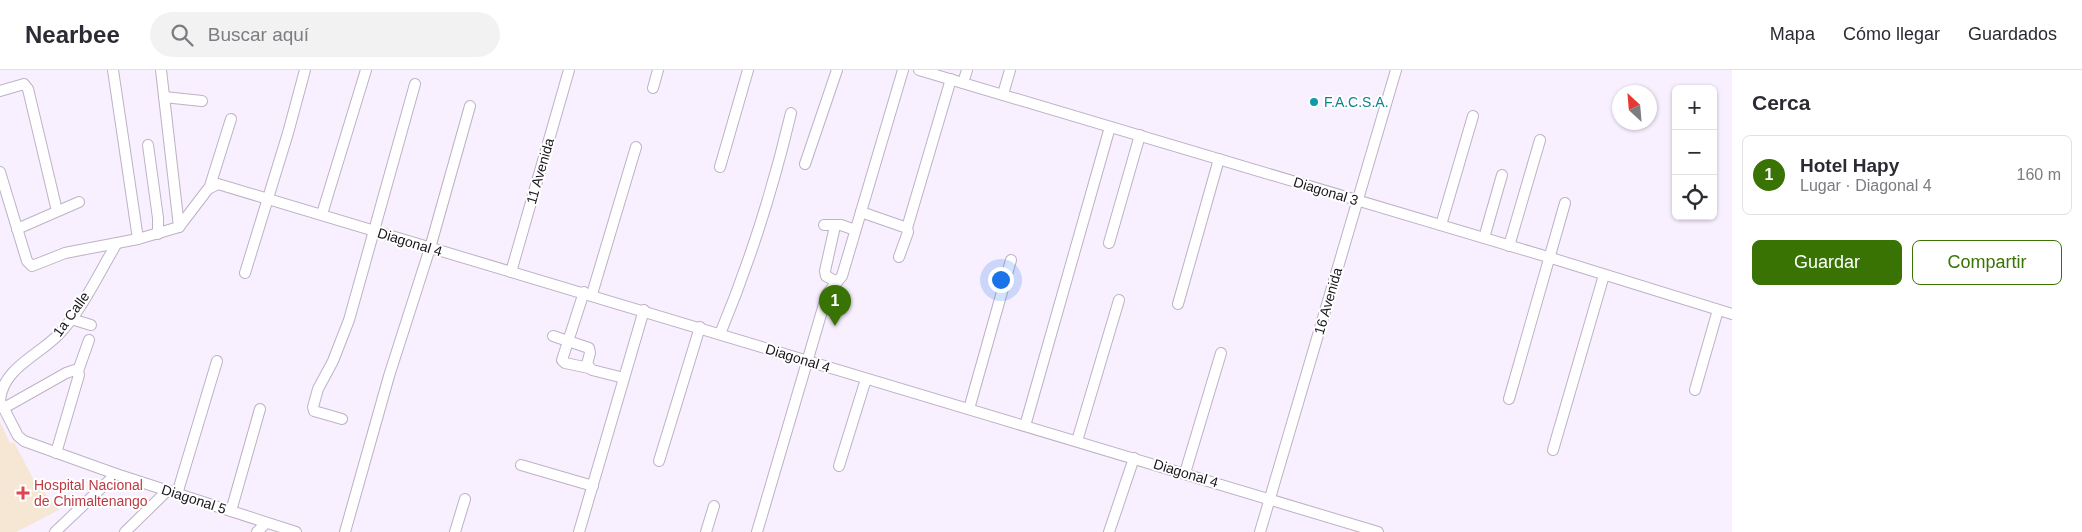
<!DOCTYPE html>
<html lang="es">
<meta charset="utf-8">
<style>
:root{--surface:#fff;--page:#f2f2f3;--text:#2b2b33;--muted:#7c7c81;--line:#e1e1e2;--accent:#397303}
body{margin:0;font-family:Arial,sans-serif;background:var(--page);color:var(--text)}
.controls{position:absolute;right:15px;top:15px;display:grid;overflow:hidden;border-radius:8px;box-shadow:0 1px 4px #0004}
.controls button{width:45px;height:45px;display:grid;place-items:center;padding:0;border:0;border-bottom:1px solid var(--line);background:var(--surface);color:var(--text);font:25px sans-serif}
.compass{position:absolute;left:1612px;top:15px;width:45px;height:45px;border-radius:50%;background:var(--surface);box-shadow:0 1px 4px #0004;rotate:334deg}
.you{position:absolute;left:1000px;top:209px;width:18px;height:18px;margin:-12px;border:4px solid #fff;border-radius:50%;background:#1a73e8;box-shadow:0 0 0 8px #1a73e833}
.badge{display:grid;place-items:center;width:32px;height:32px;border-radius:50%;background:var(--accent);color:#fff;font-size:16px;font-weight:700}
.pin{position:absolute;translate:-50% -41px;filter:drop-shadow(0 1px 2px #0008)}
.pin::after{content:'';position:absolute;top:26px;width:18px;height:15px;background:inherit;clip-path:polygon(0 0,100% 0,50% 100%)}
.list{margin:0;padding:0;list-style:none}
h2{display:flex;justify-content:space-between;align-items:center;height:65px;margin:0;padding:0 20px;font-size:21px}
h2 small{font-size:16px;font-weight:400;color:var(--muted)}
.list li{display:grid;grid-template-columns:32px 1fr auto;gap:15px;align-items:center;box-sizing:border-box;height:80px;margin:0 10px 10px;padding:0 10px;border:1px solid var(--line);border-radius:8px}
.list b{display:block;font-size:19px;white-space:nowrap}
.list p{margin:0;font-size:16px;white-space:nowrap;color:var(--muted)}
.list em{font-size:16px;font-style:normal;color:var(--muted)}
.actions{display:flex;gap:10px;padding:15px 20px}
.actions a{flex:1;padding:11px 0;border:1px solid var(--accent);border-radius:8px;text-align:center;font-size:18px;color:var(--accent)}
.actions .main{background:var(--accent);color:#fff}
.icon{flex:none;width:28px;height:28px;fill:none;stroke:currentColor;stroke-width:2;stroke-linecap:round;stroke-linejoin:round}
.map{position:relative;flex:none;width:1732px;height:462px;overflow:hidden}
header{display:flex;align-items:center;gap:30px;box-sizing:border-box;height:70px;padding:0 25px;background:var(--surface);border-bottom:1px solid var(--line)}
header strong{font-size:24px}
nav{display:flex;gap:28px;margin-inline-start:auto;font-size:18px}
.search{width:350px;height:45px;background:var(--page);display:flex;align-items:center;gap:12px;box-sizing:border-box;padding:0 18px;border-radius:28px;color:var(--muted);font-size:19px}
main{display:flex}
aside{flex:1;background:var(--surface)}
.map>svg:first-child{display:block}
.medical{fill:#f6e6d4}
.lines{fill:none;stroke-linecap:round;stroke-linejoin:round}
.minor-casing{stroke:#beb2c5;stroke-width:12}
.minor{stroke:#fff;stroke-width:10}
.culture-dot{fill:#0f9aa8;stroke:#fff;stroke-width:2}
.health-dot{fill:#e0444e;stroke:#fff;stroke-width:2}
.labels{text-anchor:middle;stroke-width:4;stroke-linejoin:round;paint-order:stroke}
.culture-label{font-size:14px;fill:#0d838f;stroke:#fff;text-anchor:start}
.street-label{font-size:14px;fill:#19151c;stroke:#fff}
.health-label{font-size:14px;fill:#be3a42;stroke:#fff;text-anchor:start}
</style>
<header>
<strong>Nearbee</strong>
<div class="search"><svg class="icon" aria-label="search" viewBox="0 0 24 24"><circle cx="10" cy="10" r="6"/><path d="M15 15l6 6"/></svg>Buscar aquí</div>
<nav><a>Mapa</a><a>Cómo llegar</a><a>Guardados</a></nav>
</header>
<main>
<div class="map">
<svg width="1732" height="462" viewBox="0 0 1732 462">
<rect width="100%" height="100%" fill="#f8efff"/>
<!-- medical -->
<path class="medical" d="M0,352L10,373L14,372L32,407L59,440L16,462H0Z"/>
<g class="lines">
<!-- minor casing -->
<g class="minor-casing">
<g id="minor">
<path d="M113,0L138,169"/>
<path d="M161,0L179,157"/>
<path d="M919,0L1548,187L1732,244"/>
<path d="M963,13L967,0"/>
<path d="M653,18L658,0"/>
<path d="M0,21L24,14L28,19L57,141"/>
<path d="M1003,24L1010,0"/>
<path d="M164,27L202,31"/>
<path d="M148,75L158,148V164"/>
<path d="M805,94L837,0"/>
<path d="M720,97L748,0"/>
<path d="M0,102L27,191L32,196L65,183L138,169L179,157"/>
<path d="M210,116L231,49"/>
<path d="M861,142L907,158L908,162L899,187"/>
<path d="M322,144L366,0"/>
<path d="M824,155H841L855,160"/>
<path d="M1441,155L1473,46"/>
<path d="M835,156L825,201L826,206L837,212"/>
<path d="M179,157L208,119L218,114L1378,462"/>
<path d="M907,158L951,9"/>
<path d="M17,159L79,132"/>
<path d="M1484,168L1502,105"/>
<path d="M1109,173L1140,65"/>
<path d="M1509,176L1540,70"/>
<path d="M511,202L569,0"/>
<path d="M245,203L288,63L305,0"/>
<path d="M584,222L562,290L565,293L589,298"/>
<path d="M592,224L636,77"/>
<path d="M1178,234L1219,89"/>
<path d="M71,249L91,255"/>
<path d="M720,264C750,192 773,119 791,43"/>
<path d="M553,266L589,278L590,283L587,294L592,300L624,308"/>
<path d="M78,301L89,270"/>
<path d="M1695,320L1718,240"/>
<path d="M1509,329L1565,133"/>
<path d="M0,330C3,298 39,285 58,265C81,242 100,201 117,173"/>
<path d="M0,331L18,366L24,371L116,404L296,462"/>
<path d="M4,338L66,303L75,300L78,301L79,305L56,383"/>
<path d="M969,339L1011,190"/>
<path d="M342,349L314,341L313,337L318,319L333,291L349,250L415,14"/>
<path d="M1025,356L1110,57"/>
<path d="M1077,371L1119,230"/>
<path d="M1553,380L1604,205"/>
<path d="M659,391L700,257"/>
<path d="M521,395L593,416"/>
<path d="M839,396L866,309"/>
<path d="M1185,403L1221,283"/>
<path d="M177,424L217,291"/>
<path d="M231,441L260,339"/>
<path d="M55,462L116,404"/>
<path d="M125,462L168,420"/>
<path d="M257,462L266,453"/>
<path d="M345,462L389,306L430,178L470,36"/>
<path d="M455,462L465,429"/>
<path d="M579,462L644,240"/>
<path d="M706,462L714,436"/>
<path d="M757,462L827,224L842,206L903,0"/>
<path d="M1109,462L1134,388"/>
<path d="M1260,462L1396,0"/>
</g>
</g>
<!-- minor -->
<use href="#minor" class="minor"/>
</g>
<!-- markers -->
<circle class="culture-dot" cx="1314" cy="32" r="5"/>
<path class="health-dot" d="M20.5 415.5h5v5h5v5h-5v5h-5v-5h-5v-5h5z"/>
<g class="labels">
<!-- culture labels -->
<g class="culture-label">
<text x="1324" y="37">F.A.C.S.A.</text>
</g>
<!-- street labels -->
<g class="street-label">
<text transform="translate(540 101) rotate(-74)" y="5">11 Avenida</text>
<text transform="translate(1326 121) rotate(17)" y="5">Diagonal 3</text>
<text transform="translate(410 172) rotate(17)" y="5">Diagonal 4</text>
<text transform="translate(1328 231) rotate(-74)" y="5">16 Avenida</text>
<text transform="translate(71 244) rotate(-54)" y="5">1a Calle</text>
<text transform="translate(798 288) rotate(17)" y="5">Diagonal 4</text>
<text transform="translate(1186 403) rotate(17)" y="5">Diagonal 4</text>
<text transform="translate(194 429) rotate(18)" y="5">Diagonal 5</text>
</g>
<!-- health labels -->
<g class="health-label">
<text x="34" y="420">Hospital Nacional<tspan x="34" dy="16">de Chimaltenango</tspan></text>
</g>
</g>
</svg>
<div class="controls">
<button>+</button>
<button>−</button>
<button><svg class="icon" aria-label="locate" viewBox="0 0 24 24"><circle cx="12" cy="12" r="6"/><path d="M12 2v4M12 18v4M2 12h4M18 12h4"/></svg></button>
</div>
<svg class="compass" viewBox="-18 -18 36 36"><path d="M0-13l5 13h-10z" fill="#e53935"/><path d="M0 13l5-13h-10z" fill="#7c7c81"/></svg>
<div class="you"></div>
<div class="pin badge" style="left:835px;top:256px">1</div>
</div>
<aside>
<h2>Cerca<small></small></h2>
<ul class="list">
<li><span class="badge">1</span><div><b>Hotel Hapy</b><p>Lugar · Diagonal 4</p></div><em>160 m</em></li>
</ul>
<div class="actions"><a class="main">Guardar</a><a>Compartir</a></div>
</aside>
</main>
